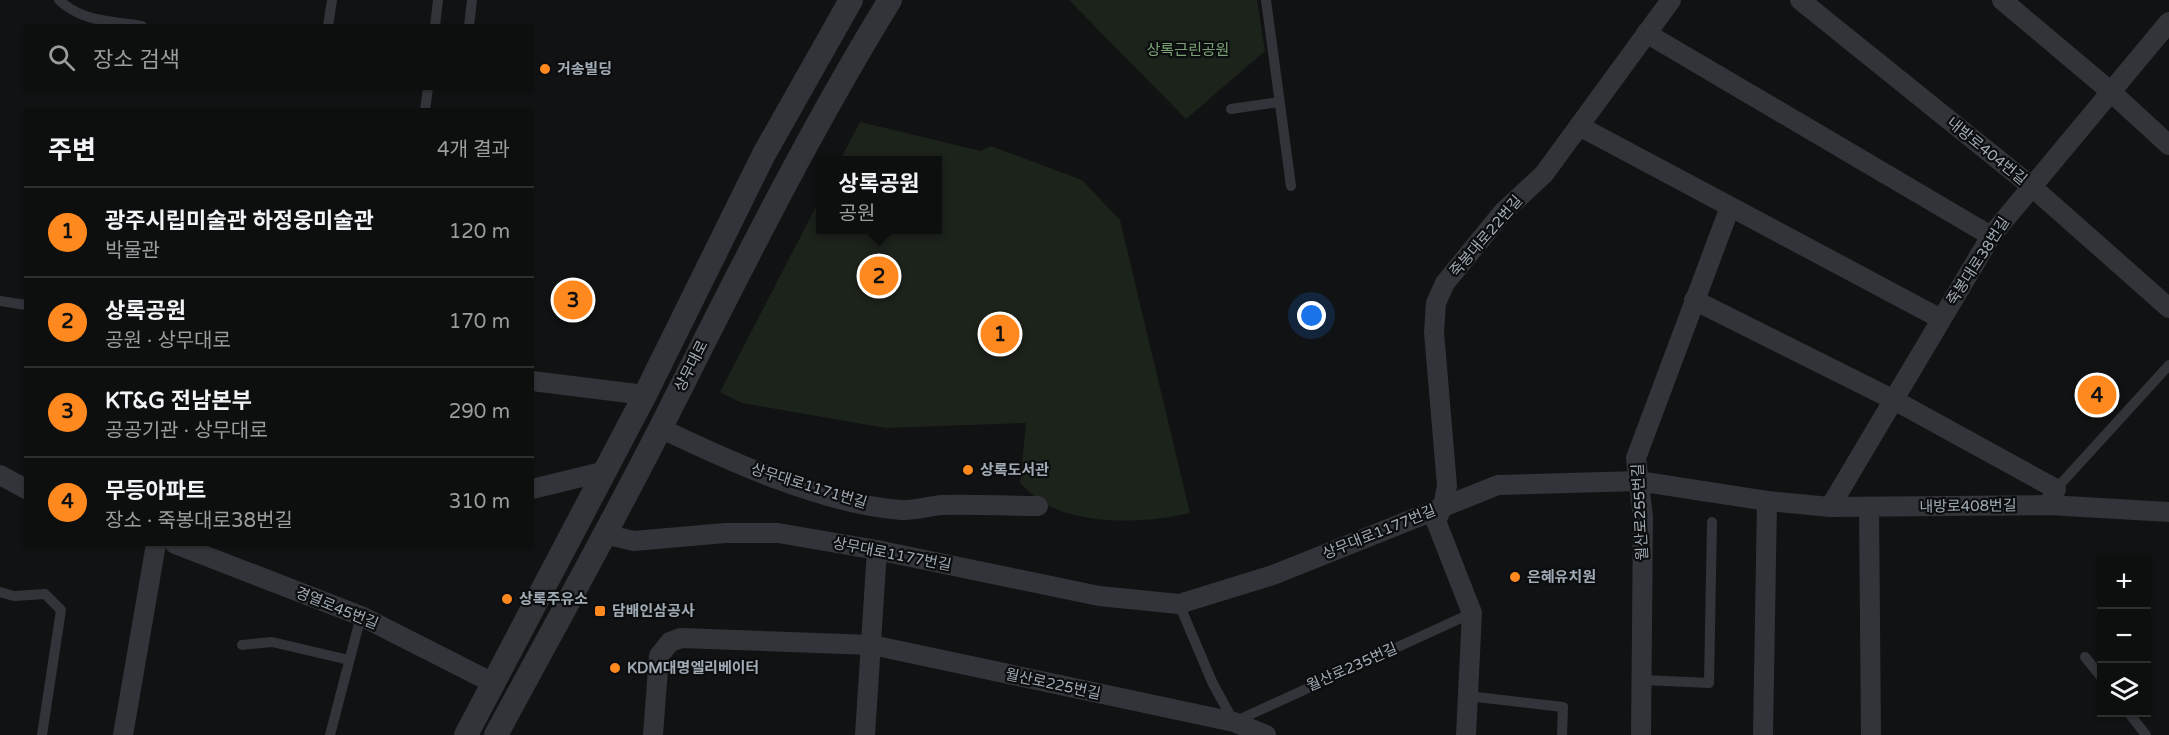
<!DOCTYPE html>
<html lang="ko">
<meta charset="utf-8">
<style>
:root{--surface:#0d0e0e;--page:#161717;--text:#f1f3f6;--muted:#9a9c9e;--line:#2d2e2e;--accent:#ff891e}
body{margin:0;font-family:"Varela Round","Noto Sans KR",sans-serif;background:var(--page);color:var(--text)}
.controls{position:absolute;right:18px;bottom:18px;display:grid;overflow:hidden;border-radius:0px;box-shadow:0 2px 4px #0004}
.controls button{width:54px;height:54px;display:grid;place-items:center;padding:0;border:0;border-bottom:2px solid var(--line);background:var(--surface);color:var(--text);font:30px sans-serif}
.you{position:absolute;left:1312px;top:316px;width:21px;height:21px;margin:-15px;border:4px solid #fff;border-radius:50%;background:#1a73e8;box-shadow:0 0 0 9px #1a73e833}
.badge{display:grid;place-items:center;width:39px;height:39px;border-radius:50%;background:var(--accent);color:#111;font-size:20px;font-weight:700}
.pin{position:absolute;translate:-50% -50%;border:3px solid #fff;box-shadow:0 2px 6px #0006}
.popup{position:absolute;left:816px;top:156px;width:126px;height:78px;box-sizing:border-box;display:grid;place-content:center;border-radius:0px;background:var(--surface);filter:drop-shadow(0 2px 4px #0005);font-size:20px;white-space:nowrap;color:var(--muted)}
.popup b{font-size:22px;color:var(--text)}
.popup::after{content:'';position:absolute;left:50%;top:100%;margin-left:-12px;border:12px solid transparent;border-top-color:var(--surface)}
.list{margin:0;padding:0;list-style:none}
h2{display:flex;justify-content:space-between;align-items:center;height:78px;margin:0;padding:0 24px;font-size:26px}
h2 small{font-size:20px;font-weight:400;color:var(--muted)}
.list li{display:grid;grid-template-columns:39px 1fr auto;gap:18px;align-items:center;box-sizing:border-box;height:90px;padding:0 24px;border-top:2px solid var(--line)}
.list b{display:block;font-size:22px;white-space:nowrap}
.list p{margin:0;font-size:20px;white-space:nowrap;color:var(--muted)}
.list em{font-size:20px;font-style:normal;color:var(--muted)}
.icon{flex:none;width:33px;height:33px;fill:none;stroke:currentColor;stroke-width:2;stroke-linecap:round;stroke-linejoin:round}
.map{position:relative;flex:none;width:2169px;height:735px;overflow:hidden}
.search{position:absolute;background:var(--surface);box-shadow:0 2px 4px #0004;left:24px;top:24px;width:510px;height:66px;display:flex;align-items:center;gap:15px;box-sizing:border-box;padding:0 21px;border-radius:0px;color:var(--muted);font-size:22px}
.panel{position:absolute;background:var(--surface);box-shadow:0 2px 4px #0004;left:24px;top:108px;width:510px;height:438px;border-radius:0px}
.map>svg:first-child{display:block}
.green{fill:#1c231b}
.lines{fill:none;stroke-linecap:round;stroke-linejoin:round}
.service{stroke:#323439;stroke-width:10}
.minor{stroke:#323439;stroke-width:20}
.tertiary{stroke:#323439;stroke-width:24}
.poi-dot{fill:#ff891e;stroke:#0c0d0e;stroke-width:2}
.labels{text-anchor:middle;stroke-width:4.5;stroke-linejoin:round;paint-order:stroke}
.park-label{font-size:15px;fill:#7ca376;stroke:#0c0d0e}
.poi-label{font-size:15px;font-weight:bold;fill:#a1abb5;stroke:#0c0d0e;text-anchor:start}
.street-label{font-size:15px;fill:#a1abb5;stroke:#0c0d0e}
</style>
<div class="map">
<svg width="2169" height="735" viewBox="0 0 2169 735">
<rect width="100%" height="100%" fill="#111213"/>
<!-- green -->
<g class="green">
<path d="M1069,0H1257L1265,51L1186,119Z"/>
<path d="M860,122L981,151L991,146L1082,180L1120,220L1190,513C1146,523 1087,526 1045,504C1036,499 1028,490 1020,483L1026,423L886,428L742,403L720,392L820,199V230H938V160H840Z"/>
</g>
<g class="lines">
<!-- service -->
<g class="service">
<path d="M59,0C82,22 111,21 142,26"/>
<path d="M1266,0L1291,186"/>
<path d="M328,26L332,0"/>
<path d="M435,26L438,0"/>
<path d="M469,26L472,0"/>
<path d="M1231,109L1279,102"/>
<path d="M425,110L428,88"/>
<path d="M0,301L26,305"/>
<path d="M2056,489L2169,365"/>
<path d="M0,592L14,596L45,594L61,610L42,735"/>
<path d="M1179,604L1213,684L1234,722L1472,613"/>
<path d="M242,645L272,642L349,660"/>
<path d="M2085,657L2102,678"/>
<path d="M1643,680L1709,683L1712,522"/>
<path d="M1468,696L1563,707L1562,735"/>
<path d="M2128,712L2146,735"/>
<path d="M330,735L361,616"/>
</g>
<!-- minor -->
<g class="minor">
<path d="M1800,0L2031,186L2169,308"/>
<path d="M2002,0L2110,91L2169,145"/>
<path d="M1646,33L1991,236"/>
<path d="M1579,126L1941,319"/>
<path d="M1694,300L1894,400L2056,489L2049,505"/>
<path d="M532,381L645,395"/>
<path d="M660,428C731,462 823,504 901,510C915,511 928,506 942,505C974,504 1006,506 1038,506"/>
<path d="M0,475L26,489"/>
<path d="M532,489L606,471"/>
<path d="M1830,507L1991,236L2169,22"/>
<path d="M1869,508L1871,735"/>
<path d="M604,534L634,541L725,533H778L877,550L1099,596L1179,604L1273,575L1498,485L1638,481L1767,501L1830,507L2049,505L2169,512"/>
<path d="M175,544L361,616L493,683"/>
<path d="M123,735L156,544"/>
<path d="M653,735L659,656L670,642L681,638L872,645L1234,722L1266,735"/>
<path d="M865,735L877,550"/>
<path d="M1466,735L1472,613L1436,521L1443,506L1447,486L1434,332L1436,303L1445,283L1503,212L1544,174L1671,0"/>
<path d="M1641,735L1643,517L1636,458L1730,207"/>
<path d="M1763,735L1767,501"/>
</g>
<!-- tertiary -->
<g class="tertiary">
<path d="M466,735L645,395L764,154L851,0"/>
<path d="M496,735C551,633 608,531 661,427C734,283 805,138 890,0"/>
</g>
</g>
<!-- markers -->
<g class="poi-dot">
<circle cx="545" cy="69" r="6"/>
<circle cx="968" cy="470" r="6"/>
<circle cx="1515" cy="577" r="6"/>
<circle cx="507" cy="599" r="6"/>
<rect x="594" y="605" width="12" height="12" rx="3"/>
<circle cx="615" cy="668" r="6"/>
</g>
<g class="labels">
<!-- park labels -->
<g class="park-label">
<text x="1188" y="55">상록근린공원</text>
</g>
<!-- poi labels -->
<g class="poi-label">
<text x="557" y="74">거송빌딩</text>
<text x="980" y="475">상록도서관</text>
<text x="1527" y="582">은혜유치원</text>
<text x="519" y="604">상록주유소</text>
<text x="612" y="616">담배인삼공사</text>
<text x="627" y="673">KDM대명엘리베이터</text>
</g>
<!-- street labels -->
<g class="street-label">
<text transform="translate(1987 151) rotate(39)" y="5">내방로404번길</text>
<text transform="translate(1486 236) rotate(-49)" y="5">죽봉대로22번길</text>
<text transform="translate(1978 261) rotate(-57)" y="5">죽봉대로38번길</text>
<text transform="translate(691 366) rotate(-63)" y="5">상무대로</text>
<text transform="translate(809 486) rotate(17)" y="5">상무대로1171번길</text>
<text transform="translate(1968 506) rotate(-1)" y="5">내방로408번길</text>
<text transform="translate(1640 512) rotate(-93)" y="5">월산로255번길</text>
<text transform="translate(1379 532) rotate(-22)" y="5">상무대로1177번길</text>
<text transform="translate(892 554) rotate(11)" y="5">상무대로1177번길</text>
<text transform="translate(337 608) rotate(22)" y="5">경열로45번길</text>
<text transform="translate(1352 667) rotate(-24)" y="5">월산로235번길</text>
<text transform="translate(1053 684) rotate(12)" y="5">월산로225번길</text>
</g>
</g>
</svg>
<div class="controls">
<button>+</button>
<button>−</button>
<button><svg class="icon" aria-label="layers" viewBox="0 0 24 24"><path d="M12 4l9 5-9 5-9-5zM3 14l9 5 9-5"/></svg></button>
</div>
<div class="you"></div>
<div class="pin badge" style="left:1000px;top:334px">1</div>
<div class="pin badge" style="left:879px;top:276px">2</div>
<div class="popup"><b>상록공원</b>공원</div>
<div class="pin badge" style="left:573px;top:300px">3</div>
<div class="pin badge" style="left:2097px;top:395px">4</div>
<div class="search"><svg class="icon" aria-label="search" viewBox="0 0 24 24"><circle cx="10" cy="10" r="6"/><path d="M15 15l6 6"/></svg>장소 검색</div>
<section class="panel">
<h2>주변<small>4개 결과</small></h2>
<ul class="list">
<li><span class="badge">1</span><div><b>광주시립미술관 하정웅미술관</b><p>박물관</p></div><em>120 m</em></li>
<li><span class="badge">2</span><div><b>상록공원</b><p>공원 · 상무대로</p></div><em>170 m</em></li>
<li><span class="badge">3</span><div><b>KT&amp;G 전남본부</b><p>공공기관 · 상무대로</p></div><em>290 m</em></li>
<li><span class="badge">4</span><div><b>무등아파트</b><p>장소 · 죽봉대로38번길</p></div><em>310 m</em></li>
</ul>
</section>
</div>
